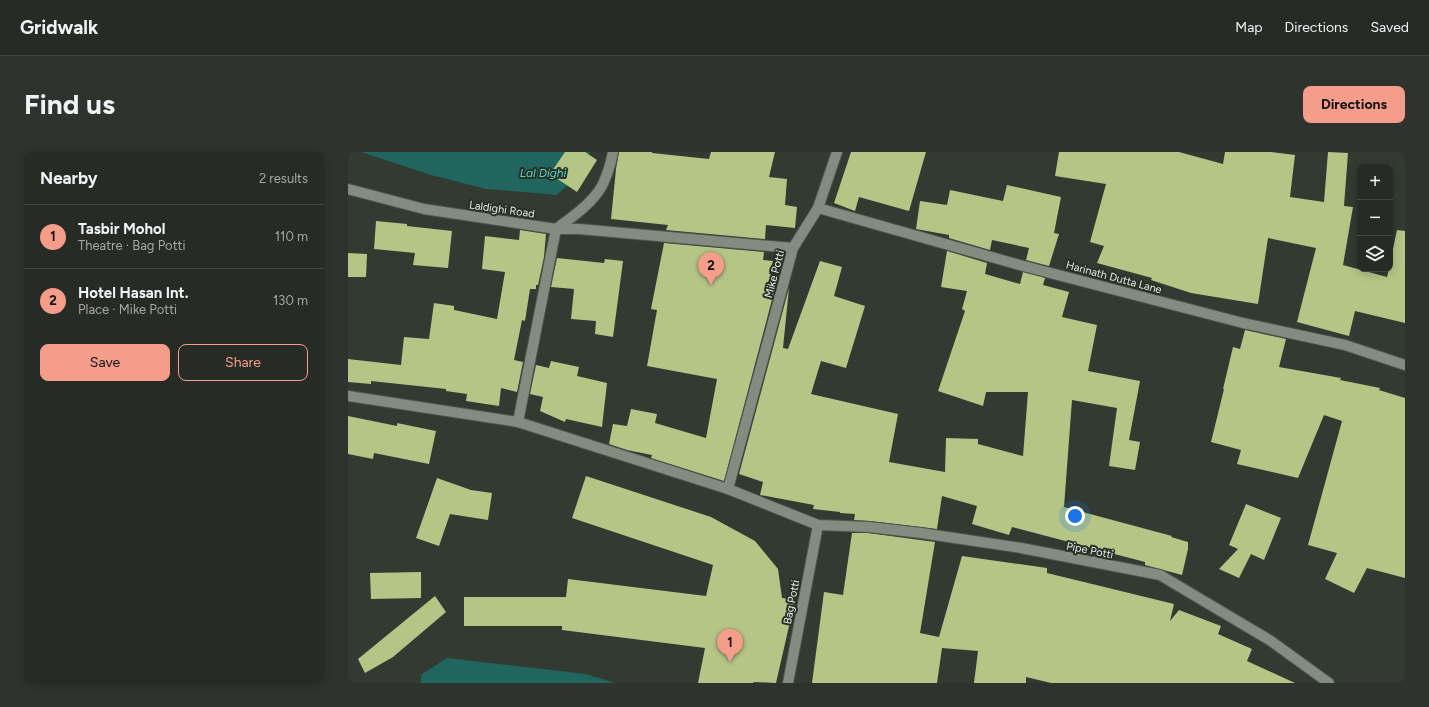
<!DOCTYPE html>
<meta charset="utf-8">
<style>
:root{--surface:#262c25;--page:#2e342d;--text:#f1f3f6;--muted:#a4a7a7;--line:#424842;--accent:#f49d8b}
body{margin:0;font-family:Figtree,sans-serif;background:var(--page);color:var(--text)}
.controls{position:absolute;right:12px;top:12px;display:grid;overflow:hidden;border-radius:8px;box-shadow:0 2px 10px #0003}
.controls button{width:36px;height:36px;display:grid;place-items:center;padding:0;border:0;border-bottom:1px solid var(--line);background:var(--surface);color:var(--text);font:20px sans-serif}
.you{position:absolute;left:727px;top:364px;width:14px;height:14px;margin:-10px;border:3px solid #fff;border-radius:50%;background:#1a73e8;box-shadow:0 0 0 6px #1a73e833}
.badge{display:grid;place-items:center;width:26px;height:26px;border-radius:50%;background:var(--accent);color:#111;font-size:13px;font-weight:700}
.pin{position:absolute;translate:-50% -33px;filter:drop-shadow(0 1px 2px #0008)}
.pin::after{content:'';position:absolute;top:21px;width:14px;height:12px;background:inherit;clip-path:polygon(0 0,100% 0,50% 100%)}
.list{margin:0;padding:0;list-style:none}
h2{display:flex;justify-content:space-between;align-items:center;height:52px;margin:0;padding:0 16px;font-size:17px}
h2 small{font-size:13px;font-weight:400;color:var(--muted)}
.list li{display:grid;grid-template-columns:26px 1fr auto;gap:12px;align-items:center;box-sizing:border-box;height:64px;padding:0 16px;border-top:1px solid var(--line)}
.list b{display:block;font-size:15px;white-space:nowrap}
.list p{margin:0;font-size:13px;white-space:nowrap;color:var(--muted)}
.list em{font-size:13px;font-style:normal;color:var(--muted)}
.actions{display:flex;gap:8px;padding:12px 16px}
.actions a{flex:1;padding:9px 0;border:1px solid var(--accent);border-radius:8px;text-align:center;font-size:14px;color:var(--accent)}
.actions .main{background:var(--accent);color:#111}
.icon{flex:none;width:22px;height:22px;fill:none;stroke:currentColor;stroke-width:2;stroke-linecap:round;stroke-linejoin:round}
.map{position:relative;flex:none;width:1057px;height:531px;overflow:hidden;border-radius:8px}
header{display:flex;align-items:center;gap:24px;box-sizing:border-box;height:56px;padding:0 20px;background:var(--surface);border-bottom:1px solid var(--line)}
header strong{font-size:19px}
nav{display:flex;gap:22px;margin-inline-start:auto;font-size:14px}
.intro{display:flex;align-items:center;justify-content:space-between;box-sizing:border-box;height:96px;padding:0 24px}
h1{margin:0;font-size:28px}
.button{padding:10px 18px;border-radius:8px;background:var(--accent);color:#111;font-size:14px;font-weight:700}
main{display:flex;gap:24px;padding:0 24px}
aside{flex:1;background:var(--surface);border-radius:8px;box-shadow:0 2px 10px #0003}
.map>svg:first-child{display:block}
.water{fill:#20655e}
.building{fill:#b5c586}
.lines{fill:none;stroke-linecap:round;stroke-linejoin:round}
.minor-casing{stroke:#4f564f;stroke-width:12}
.minor{stroke:#828c81;stroke-width:10}
.labels{text-anchor:middle;stroke-width:4;stroke-linejoin:round;paint-order:stroke}
.street-label{font-size:11px;fill:#e7ede7;stroke:#283027}
.water-label{font-size:12px;font-style:italic;fill:#52d6c9;stroke:#283027}
</style>
<header>
<strong>Gridwalk</strong>
<nav><a>Map</a><a>Directions</a><a>Saved</a></nav>
</header>
<div class="intro"><h1>Find us</h1><a class="button">Directions</a></div>
<main>
<aside>
<h2>Nearby<small>2 results</small></h2>
<ul class="list">
<li><span class="badge">1</span><div><b>Tasbir Mohol</b><p>Theatre · Bag Potti</p></div><em>110 m</em></li>
<li><span class="badge">2</span><div><b>Hotel Hasan Int.</b><p>Place · Mike Potti</p></div><em>130 m</em></li>
</ul>
<div class="actions"><a class="main">Save</a><a>Share</a></div>
</aside>
<div class="map">
<svg width="1057" height="531" viewBox="0 0 1057 531">
<rect width="100%" height="100%" fill="#323a31"/>
<!-- water -->
<g class="water">
<path d="M13,0H242L231,22L209,43L138,37L83,23Z"/>
<path d="M99,506L238,522L267,531H72L74,522Z"/>
</g>
<!-- building -->
<g class="building">
<path d="M217,0H237L249,8L229,40L202,22Z"/>
<path d="M271,0H304V1L361,7L363,0H427L421,25L439,27L437,53L449,55L447,76L418,73L417,87L318,78L320,73L263,67L268,17Z"/>
<path d="M503,0H578L561,59L511,45L507,59L486,51Z"/>
<path d="M711,0H831L875,12L877,0H923L947,3L942,45L976,50L980,0L1000,1L996,54L1005,55L995,113L1039,125L1041,117H1042V111L1049,78L1057,79V171L1007,159L1001,184L949,170L968,96L920,86L910,152L843,141L803,128L804,126L749,111L756,94L742,90L758,32L707,24Z"/>
<path d="M659,33L713,45L706,81L711,82L701,114L678,108L681,96L644,88L642,98L601,86V83L568,77L572,49L599,53L602,38L655,49Z"/>
<path d="M28,69L59,72V74L104,79L100,116L65,113L67,101L26,97Z"/>
<path d="M172,78L198,82L196,105L190,133H188V137H182L177,169L174,168L166,208L175,210L169,240L153,236L151,254L118,249L119,242L98,239V237L23,229V232L0,230V207L53,213L56,185L81,187L86,151L106,154V158L149,167L157,120L134,117L137,84L171,88Z"/>
<path d="M316,91L416,100L415,108L425,109L421,122L430,125L376,329L303,306L304,303L279,298L261,292L265,272L279,274L283,257L309,262L307,271L358,286L369,227L299,214L309,158L303,157Z"/>
<path d="M599,99L639,111L637,122L672,132L675,120L697,126L695,133L721,140L714,165L749,173L740,219L792,229L781,288L792,290L787,318L761,314L769,256L724,248L716,355L824,384L823,385L840,390V397L834,423L797,413V410L664,375L661,383L624,372L629,354L594,344L589,377L522,369L506,368L507,362L492,361V360L465,357L466,353L412,343L415,330L391,322L441,136L435,196L440,197L472,109L494,115L486,144L517,154L498,216L473,209L463,242L550,262L541,310L597,320L598,286L630,287V292L675,304L680,240H638L635,254L590,239L617,159L614,157L619,139L593,135Z"/>
<path d="M0,101L19,102L18,125H0Z"/>
<path d="M209,106L256,111L257,107L275,109L265,185L247,182L248,169L223,167L226,137L203,135Z"/>
<path d="M897,178L938,187L931,215L993,226L992,228L1032,236L1031,238L1057,246V426L1019,416L1006,441L977,427L989,401L960,393L994,269L976,263L950,326L889,312L893,298L863,290L876,237H875L885,195L892,197Z"/>
<path d="M203,209L231,215L229,224L259,231L254,275L218,267L217,270L192,259L195,245L182,242L188,213L201,216Z"/>
<path d="M0,264L49,274V271L88,279L81,312L26,301L25,307L0,302Z"/>
<path d="M238,324L363,365L407,389L430,417L434,446L447,448L428,531L406,530L405,531H350L357,496L214,478V474H116V445H218L220,427L358,444L365,413L224,366Z"/>
<path d="M89,326L123,338L144,341L140,368L102,362L91,394L68,386Z"/>
<path d="M898,352L933,366L916,408L903,402L891,426L871,417L890,397L881,393Z"/>
<path d="M504,381H520L587,390L572,481L591,485L614,404L699,416V421L826,452L822,469L831,458L873,474L870,482L904,497L899,509L947,531H703L678,525V531H626L630,499L594,496L589,531H464L476,440L495,443Z"/>
<path d="M73,420V446L23,447L22,421Z"/>
<path d="M87,444L98,460L45,505L17,521L10,507Z"/>
</g>
<g class="lines">
<!-- minor casing -->
<g class="minor-casing">
<g id="minor">
<path d="M0,37L76,57L208,77H231L445,96"/>
<path d="M470,56L668,112L895,171L997,193L1057,213"/>
<path d="M208,77C223,66 239,55 250,40C257,31 263,12 265,0"/>
<path d="M0,244L170,270L380,337L470,373L521,375L573,381L673,396L812,423L923,489L981,531"/>
<path d="M170,270L208,77"/>
<path d="M380,337L445,96L470,56L489,0"/>
<path d="M440,531L470,373"/>
</g>
</g>
<!-- minor -->
<use href="#minor" class="minor"/>
</g>
<g class="labels">
<!-- street labels -->
<g class="street-label">
<text transform="translate(154 57) rotate(8)" y="4">Laldighi Road</text>
<text transform="translate(426 122) rotate(-75)" y="4">Mike Potti</text>
<text transform="translate(766 125) rotate(15)" y="4">Harinath Dutta Lane</text>
<text transform="translate(742 398) rotate(11)" y="4">Pipe Potti</text>
<text transform="translate(443 450) rotate(-79)" y="4">Bag Potti</text>
</g>
<!-- water labels -->
<g class="water-label">
<text x="195" y="25">Lal Dighi</text>
</g>
</g>
</svg>
<div class="controls">
<button>+</button>
<button>−</button>
<button><svg class="icon" aria-label="layers" viewBox="0 0 24 24"><path d="M12 4l9 5-9 5-9-5zM3 14l9 5 9-5"/></svg></button>
</div>
<div class="you"></div>
<div class="pin badge" style="left:382px;top:510px">1</div>
<div class="pin badge" style="left:363px;top:133px">2</div>
</div>
</main>
